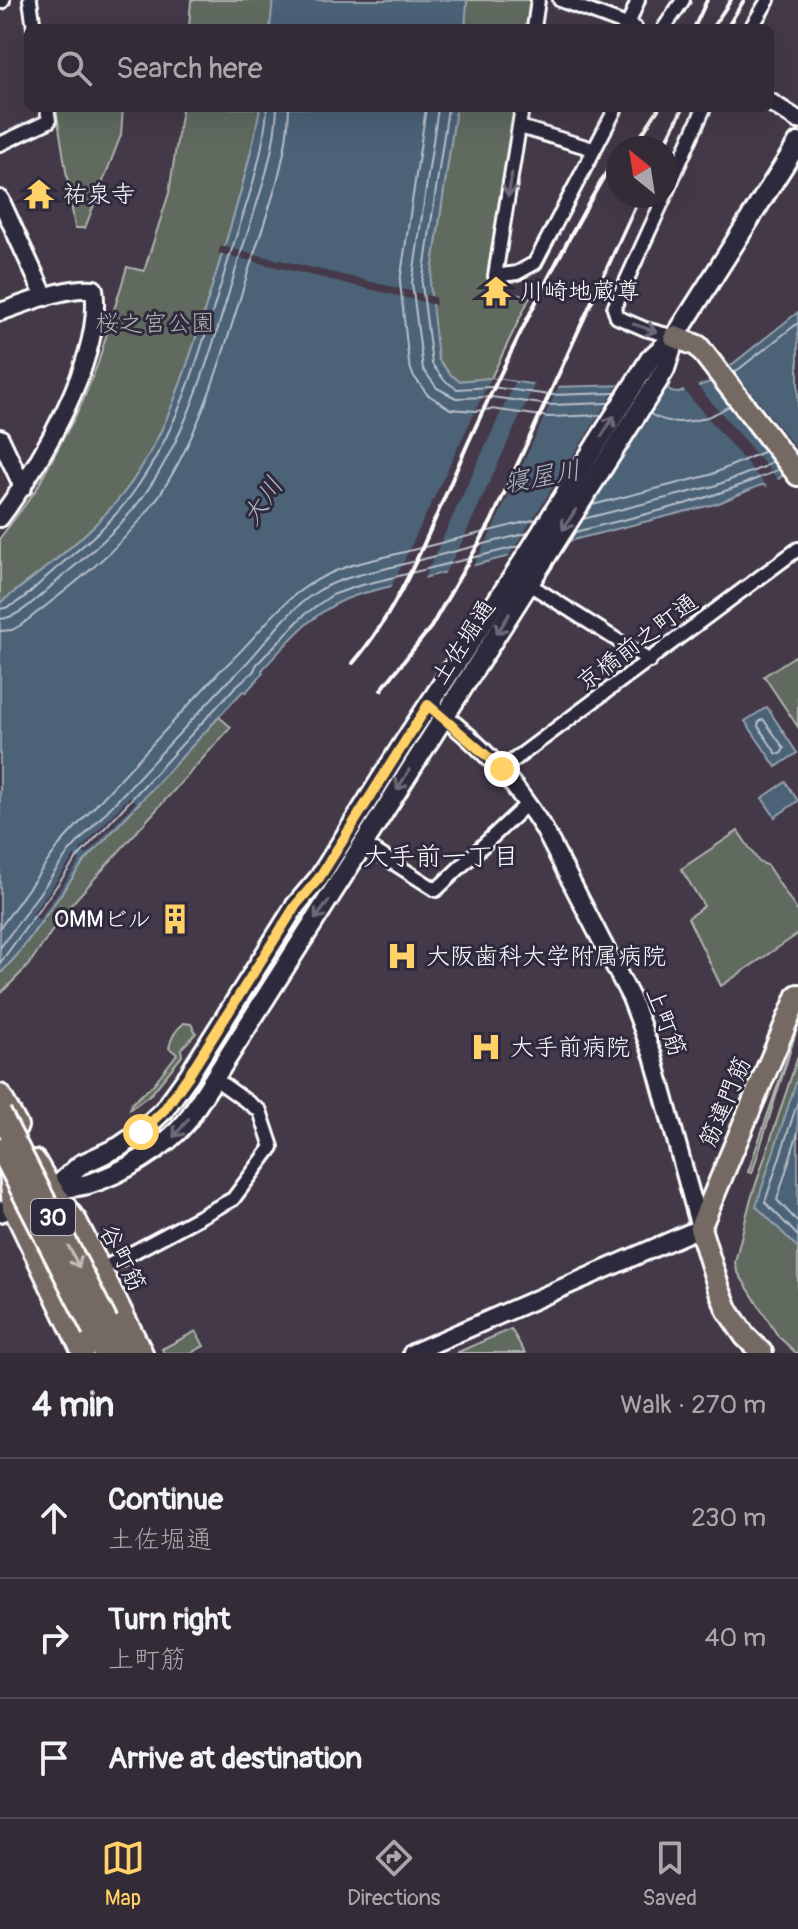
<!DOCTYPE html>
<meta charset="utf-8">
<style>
:root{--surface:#332b36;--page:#3e3742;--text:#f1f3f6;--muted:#a9a7ad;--line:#4e4751;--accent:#ffd166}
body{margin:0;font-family:Pangolin,"Klee One",sans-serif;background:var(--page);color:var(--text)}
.compass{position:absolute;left:606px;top:136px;width:72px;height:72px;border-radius:50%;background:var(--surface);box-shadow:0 8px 32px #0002;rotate:330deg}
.stop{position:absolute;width:24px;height:24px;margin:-18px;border:6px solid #ffd166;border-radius:50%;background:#fff}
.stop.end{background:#ffd166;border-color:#fff;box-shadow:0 2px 8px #0008}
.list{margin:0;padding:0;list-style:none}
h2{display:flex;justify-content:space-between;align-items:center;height:104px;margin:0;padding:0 32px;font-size:34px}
h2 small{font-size:26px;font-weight:400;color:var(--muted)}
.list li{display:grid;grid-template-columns:52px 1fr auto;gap:24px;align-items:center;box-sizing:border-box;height:120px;padding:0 32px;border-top:2px solid var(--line)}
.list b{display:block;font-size:30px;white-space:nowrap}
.list p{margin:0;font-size:26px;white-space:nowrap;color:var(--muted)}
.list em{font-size:26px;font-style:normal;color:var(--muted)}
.icon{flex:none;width:44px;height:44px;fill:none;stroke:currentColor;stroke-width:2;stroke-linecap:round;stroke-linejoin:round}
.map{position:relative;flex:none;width:798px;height:1353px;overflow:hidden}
.search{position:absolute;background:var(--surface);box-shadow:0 8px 32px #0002;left:24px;right:24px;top:24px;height:88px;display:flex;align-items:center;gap:20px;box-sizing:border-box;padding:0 28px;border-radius:12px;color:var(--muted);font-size:30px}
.sheet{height:464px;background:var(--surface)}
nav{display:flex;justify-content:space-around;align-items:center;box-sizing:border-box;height:112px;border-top:2px solid var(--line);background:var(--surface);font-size:22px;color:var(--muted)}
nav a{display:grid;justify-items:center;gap:4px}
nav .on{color:var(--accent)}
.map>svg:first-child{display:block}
.green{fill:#606a5f;stroke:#b0b4af;stroke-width:2}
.water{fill:#4c6277;stroke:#94a1ad;stroke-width:2}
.pier{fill:#443948}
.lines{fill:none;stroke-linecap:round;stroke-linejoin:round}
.shore{stroke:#b7c0c9;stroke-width:2}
.minor-casing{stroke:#fff;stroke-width:18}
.tertiary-casing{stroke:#fff;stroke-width:22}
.secondary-casing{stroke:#fff;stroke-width:24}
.primary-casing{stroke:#fff;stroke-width:26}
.minor{stroke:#2f2a3d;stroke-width:12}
.tertiary{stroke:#2f2a3d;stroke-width:16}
.secondary{stroke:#2f2a3d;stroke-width:18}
.primary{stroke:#756964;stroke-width:20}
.rail{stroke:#fff;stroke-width:4}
.primary-bridge-casing{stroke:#fff;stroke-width:26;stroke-linecap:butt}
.primary-bridge{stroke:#756964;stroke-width:20}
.oneway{stroke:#6d6a77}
.oneway2{stroke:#c1bcb9}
.route{stroke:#ffd166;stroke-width:10}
.labels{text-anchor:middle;stroke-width:6;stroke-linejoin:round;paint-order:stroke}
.shield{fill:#2f2a3d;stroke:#c1bfc5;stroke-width:2}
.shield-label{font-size:22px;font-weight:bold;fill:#fff}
.poi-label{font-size:24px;fill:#fff;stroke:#2f2a3d;text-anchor:start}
.park-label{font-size:24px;fill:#b0b4af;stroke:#2f2a3d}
.street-label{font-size:24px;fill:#fff;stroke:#2f2a3d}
.water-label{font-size:26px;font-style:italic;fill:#aeb8c2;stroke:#2f2a3d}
.neighbourhood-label{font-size:26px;fill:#fff;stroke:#2f2a3d}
</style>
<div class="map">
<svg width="798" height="1353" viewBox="0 0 798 1353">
<rect width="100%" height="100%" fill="#443948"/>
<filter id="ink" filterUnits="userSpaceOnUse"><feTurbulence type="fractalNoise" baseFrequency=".0125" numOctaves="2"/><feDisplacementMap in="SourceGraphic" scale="16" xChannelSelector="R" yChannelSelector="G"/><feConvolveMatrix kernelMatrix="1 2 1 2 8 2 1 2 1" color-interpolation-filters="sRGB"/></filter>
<g filter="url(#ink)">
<!-- green -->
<g class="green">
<path d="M191,0H273L270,28H189Z"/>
<path d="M467,0H532L527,28H465Z"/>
<path d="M56,108H123L121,135L85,228H75Z"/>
<path d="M182,108H260C249,170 230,229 211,290C190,357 169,433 126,490C92,534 44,570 0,603V538L36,490L82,403L98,363L127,267L144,271L169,193Z"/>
<path d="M456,108H515L487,289L530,297L491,378L459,381L450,374L438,359L432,315L430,285Z"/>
<path d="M798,654V727L764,676Z"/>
<path d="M219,717L231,727L68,908L27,967L0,994V974L18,954L83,863Z"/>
<path d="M738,831L759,862L767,865L798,912V934L721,986L688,918L704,906L681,869Z"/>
<path d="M184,1023L191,1024L196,1033L181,1049L182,1056L152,1093L130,1109L132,1103L152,1086L177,1054L169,1048C171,1037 175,1030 184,1023Z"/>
<path d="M798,1026L752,1173L748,1172Z"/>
<path d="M798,1056V1353H796L778,1336L737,1271L735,1262L750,1202Z"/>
<path d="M511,1329L525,1353H456Z"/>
<path d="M196,1331L204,1346L191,1353H164L162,1349Z"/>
</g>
<!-- water -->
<g class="water">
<path d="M273,0H467L465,28H270Z"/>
<path d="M260,108H456L430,285L438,359L450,374L459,381L491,378L550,387L670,384L668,388L671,392L678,393L710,382L798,312V464L769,486L761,485L719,503L360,594C315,608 293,637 262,670L263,673L246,692L243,691L83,863L18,954L0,974V603C44,570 92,534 126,490C169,433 190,357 211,290C230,229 249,170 260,108Z"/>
<path d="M767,707L797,753L776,767L745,721Z"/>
<path d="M786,782L798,801L775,817L762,798Z"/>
<path d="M798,1076V1248L756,1206Z"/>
</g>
<!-- pier -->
<g class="pier">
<path d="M221,246L435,297L436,305L218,253Z"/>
<path d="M729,364L798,451V465L785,475L710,379Z"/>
<path d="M491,378L515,382L422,583L390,590Z"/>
<path d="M536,381L560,383L491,533L471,570L442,578L461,544Z"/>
<path d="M670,384L567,546L506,561L618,385Z"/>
<path d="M696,384L780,482L770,490L682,388Z"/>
<path d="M130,796L136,802L86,855L80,850Z"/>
<path d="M74,856L80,860L39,920L32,915Z"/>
</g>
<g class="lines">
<!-- shore -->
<g class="shore">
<path d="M426,108L400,282L409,364L413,375L427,394L450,409L476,411L491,409L549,417L602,415"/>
<path d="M438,108L412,283L423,369L437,388L456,398L491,397L549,405L609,403"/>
<path d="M448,108L422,284L432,364L444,380L457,389L491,387L550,395L616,393"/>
<path d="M734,373L798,323"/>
<path d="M650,414C675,429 706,421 729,406"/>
<path d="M592,505L710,475L765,451"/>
<path d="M583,519L714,486L764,467L772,461"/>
<path d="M575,532C636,516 698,504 756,479C765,475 770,475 778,469"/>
<path d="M0,609C19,607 39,583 53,571C83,546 113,522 135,490C184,421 205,334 230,255C245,208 264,158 267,108"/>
<path d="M0,619C20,618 40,595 55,583C86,556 118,531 142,498C192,430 215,336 240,256C255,208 275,158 277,108"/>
<path d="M0,631L12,630L21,625C67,590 116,553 151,507C201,439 225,346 250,266C266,216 288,162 289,108"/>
<path d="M763,719L784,748L781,754L776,753L758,726L759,722Z"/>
<path d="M0,928L60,844L220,671C269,628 282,587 352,565L537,519"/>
<path d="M0,948L69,852L229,680C260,655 280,615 315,593C339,577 369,573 396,566C440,555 484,544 528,533"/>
<path d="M0,963L77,858L236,686L253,672L257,664L305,614L332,595L358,586L520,546"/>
<path d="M798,1101L765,1202L798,1236"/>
<path d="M798,1132L777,1200L798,1222"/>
</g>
<!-- minor casing -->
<g class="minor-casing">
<g id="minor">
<path d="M30,0L34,28"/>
<path d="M560,0L635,28"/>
<path d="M628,25L638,0"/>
<path d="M534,28L538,0"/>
<path d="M664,28L683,0"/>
<path d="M751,28L768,0"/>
<path d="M522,108L495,276L517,273L535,263L616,108"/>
<path d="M520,127L593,149"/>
<path d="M0,144L49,121L47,108"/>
<path d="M666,193L704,108"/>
<path d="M665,196L614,308L617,317L645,329L675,337"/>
<path d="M529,584L650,661"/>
<path d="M502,769L798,549"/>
<path d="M364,844L436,890L528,803"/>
<path d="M100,1270L233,1199L272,1147L260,1111L214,1078"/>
</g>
</g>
<!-- tertiary casing -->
<g class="tertiary-casing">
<g id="tertiary">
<path d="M0,0H1"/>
<path d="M770,102L798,120"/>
<path d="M0,199L45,297"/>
<path d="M0,312C30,302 63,287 94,289C104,357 40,464 0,518"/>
<path d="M0,438L23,487"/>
<path d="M412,1353L700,1228L653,1056L631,998L544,829C512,779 483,746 436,710"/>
</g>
</g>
<!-- secondary casing -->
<g class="secondary-casing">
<g id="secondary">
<path d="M54,1189L80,1165L119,1147L141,1132L164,1110L189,1075L296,905L319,878L408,736L522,563L650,359L673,338"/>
<path d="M0,1212C17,1205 34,1196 52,1190C63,1187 76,1187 88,1184C120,1175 166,1147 187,1121L656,384L665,369L675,337L798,143"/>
</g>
</g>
<!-- primary casing -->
<g class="primary-casing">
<g id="primary">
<path d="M675,337L698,346L798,475"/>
<path d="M0,1095L17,1126"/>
<path d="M35,1161L52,1190L76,1221L142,1353"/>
<path d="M7,1167L10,1173L13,1207L83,1353"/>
<path d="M107,1322L122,1353"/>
<path d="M93,1330L104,1353"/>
<path d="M762,1353L745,1336L728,1311L719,1289L700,1228L798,995"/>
</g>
</g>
<!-- minor -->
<use href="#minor" class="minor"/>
<!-- tertiary -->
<use href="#tertiary" class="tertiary"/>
<!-- secondary -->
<use href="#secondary" class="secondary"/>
<!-- primary -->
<use href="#primary" class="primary"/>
<!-- rail -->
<g class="rail">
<path d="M694,28L707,0"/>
<path d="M712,28L731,0"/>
<path d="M727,28L744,0"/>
<path d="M633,148L659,108"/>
<path d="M663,148L683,108"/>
<path d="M353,663C404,604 437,512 469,441C514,343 562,245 618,153"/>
<path d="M381,690L431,627L491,522L640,196"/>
</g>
<!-- primary-bridge casing -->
<g class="primary-bridge-casing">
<g id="primary-bridge">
<path d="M0,1113L107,1322"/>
<path d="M0,1148L93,1330"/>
</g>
</g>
<!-- primary-bridge -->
<use href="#primary-bridge" class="primary-bridge"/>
</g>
<!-- one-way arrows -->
<defs><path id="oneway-shaft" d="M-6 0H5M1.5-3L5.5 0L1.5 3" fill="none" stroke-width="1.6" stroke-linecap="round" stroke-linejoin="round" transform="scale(2)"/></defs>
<g class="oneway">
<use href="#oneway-shaft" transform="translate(510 185) rotate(99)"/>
<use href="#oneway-shaft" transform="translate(645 328) rotate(19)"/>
<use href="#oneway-shaft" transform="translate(608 426) rotate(-58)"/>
<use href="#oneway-shaft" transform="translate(569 520) rotate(123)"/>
<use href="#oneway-shaft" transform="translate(503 624) rotate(122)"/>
<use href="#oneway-shaft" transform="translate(403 780) rotate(121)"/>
<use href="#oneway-shaft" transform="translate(322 910) rotate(127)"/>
<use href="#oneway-shaft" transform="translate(181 1128) rotate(129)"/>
</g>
<use class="oneway2" href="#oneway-shaft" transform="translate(74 1257) rotate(63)"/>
</g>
<g class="lines" filter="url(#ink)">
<!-- route -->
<path class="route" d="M141,1132L164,1110L189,1075L296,905L319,878L428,705L502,769"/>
</g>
<!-- icons -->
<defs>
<g id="temple-bare" transform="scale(2.4)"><path d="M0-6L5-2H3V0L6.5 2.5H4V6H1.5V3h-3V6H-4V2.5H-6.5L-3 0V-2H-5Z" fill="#ffd166" stroke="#2f2a3d" stroke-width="2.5" paint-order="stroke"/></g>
<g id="building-bare" transform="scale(2.4)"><path d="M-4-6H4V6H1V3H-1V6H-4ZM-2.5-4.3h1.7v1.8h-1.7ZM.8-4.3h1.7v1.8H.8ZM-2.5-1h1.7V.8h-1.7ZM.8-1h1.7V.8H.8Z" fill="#ffd166" stroke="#2f2a3d" stroke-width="2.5" paint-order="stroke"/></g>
<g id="hospital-bare" transform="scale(2.4)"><path d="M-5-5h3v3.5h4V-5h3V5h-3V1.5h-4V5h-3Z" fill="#ffd166" stroke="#2f2a3d" stroke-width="2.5" paint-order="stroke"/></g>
</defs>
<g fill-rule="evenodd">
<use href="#temple-bare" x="39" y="194"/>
<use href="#temple-bare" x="496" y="291"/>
<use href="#building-bare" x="175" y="919"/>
<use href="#hospital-bare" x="402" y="956"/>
<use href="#hospital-bare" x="486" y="1047"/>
</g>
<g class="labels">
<!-- shield labels -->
<rect class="shield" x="31" y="1199" width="44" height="36" rx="6"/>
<g class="shield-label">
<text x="53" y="1225">30</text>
</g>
<!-- poi labels -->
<g class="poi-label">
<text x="63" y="202">祐泉寺</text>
<text x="520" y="299">川崎地蔵尊</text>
<text x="151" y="927" text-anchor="end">OMMビル</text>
<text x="426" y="964">大阪歯科大学附属病院</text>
<text x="510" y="1055">大手前病院</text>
</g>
<!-- park labels -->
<g class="park-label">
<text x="155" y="331">桜之宮公園</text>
</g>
<!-- street labels -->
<g class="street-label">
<text transform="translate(463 642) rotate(-57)" y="8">土佐堀通</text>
<text transform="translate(637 642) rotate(-37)" y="8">京橋前之町通</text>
<text transform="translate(666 1022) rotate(69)" y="8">上町筋</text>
<text transform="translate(725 1102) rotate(-67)" y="8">筋違門筋</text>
<text transform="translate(123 1258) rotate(63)" y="8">谷町筋</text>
</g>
<!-- water labels -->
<g class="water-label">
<text transform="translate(542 476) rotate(-10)" y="9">寝屋川</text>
<text transform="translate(262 501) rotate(-56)" y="9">大川</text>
</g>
<!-- neighbourhood labels -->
<g class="neighbourhood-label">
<text x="441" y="865">大手前一丁目</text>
</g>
</g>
</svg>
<svg class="compass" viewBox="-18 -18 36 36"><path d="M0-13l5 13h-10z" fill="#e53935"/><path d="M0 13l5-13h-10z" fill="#a9a7ad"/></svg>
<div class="stop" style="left:141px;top:1132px"></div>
<div class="stop end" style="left:502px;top:769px"></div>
<div class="search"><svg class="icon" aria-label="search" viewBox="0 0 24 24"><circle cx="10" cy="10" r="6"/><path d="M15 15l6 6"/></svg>Search here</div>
</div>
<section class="sheet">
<h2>4 min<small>Walk · 270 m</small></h2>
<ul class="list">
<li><svg class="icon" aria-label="ahead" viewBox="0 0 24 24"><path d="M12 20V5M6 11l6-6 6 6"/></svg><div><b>Continue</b><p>土佐堀通</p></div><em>230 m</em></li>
<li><svg class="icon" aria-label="right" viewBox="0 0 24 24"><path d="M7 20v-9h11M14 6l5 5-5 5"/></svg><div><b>Turn right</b><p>上町筋</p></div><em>40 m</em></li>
<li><svg class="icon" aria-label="arrive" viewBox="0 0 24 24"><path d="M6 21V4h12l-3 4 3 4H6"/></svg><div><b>Arrive at destination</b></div></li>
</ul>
</section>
<nav>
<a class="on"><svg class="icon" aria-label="map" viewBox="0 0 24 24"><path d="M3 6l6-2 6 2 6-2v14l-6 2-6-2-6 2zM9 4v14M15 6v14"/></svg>Map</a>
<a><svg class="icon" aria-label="directions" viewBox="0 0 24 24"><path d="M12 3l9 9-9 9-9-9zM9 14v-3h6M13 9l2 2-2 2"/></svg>Directions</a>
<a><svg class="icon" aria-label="saved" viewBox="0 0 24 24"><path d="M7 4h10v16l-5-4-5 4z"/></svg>Saved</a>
</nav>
